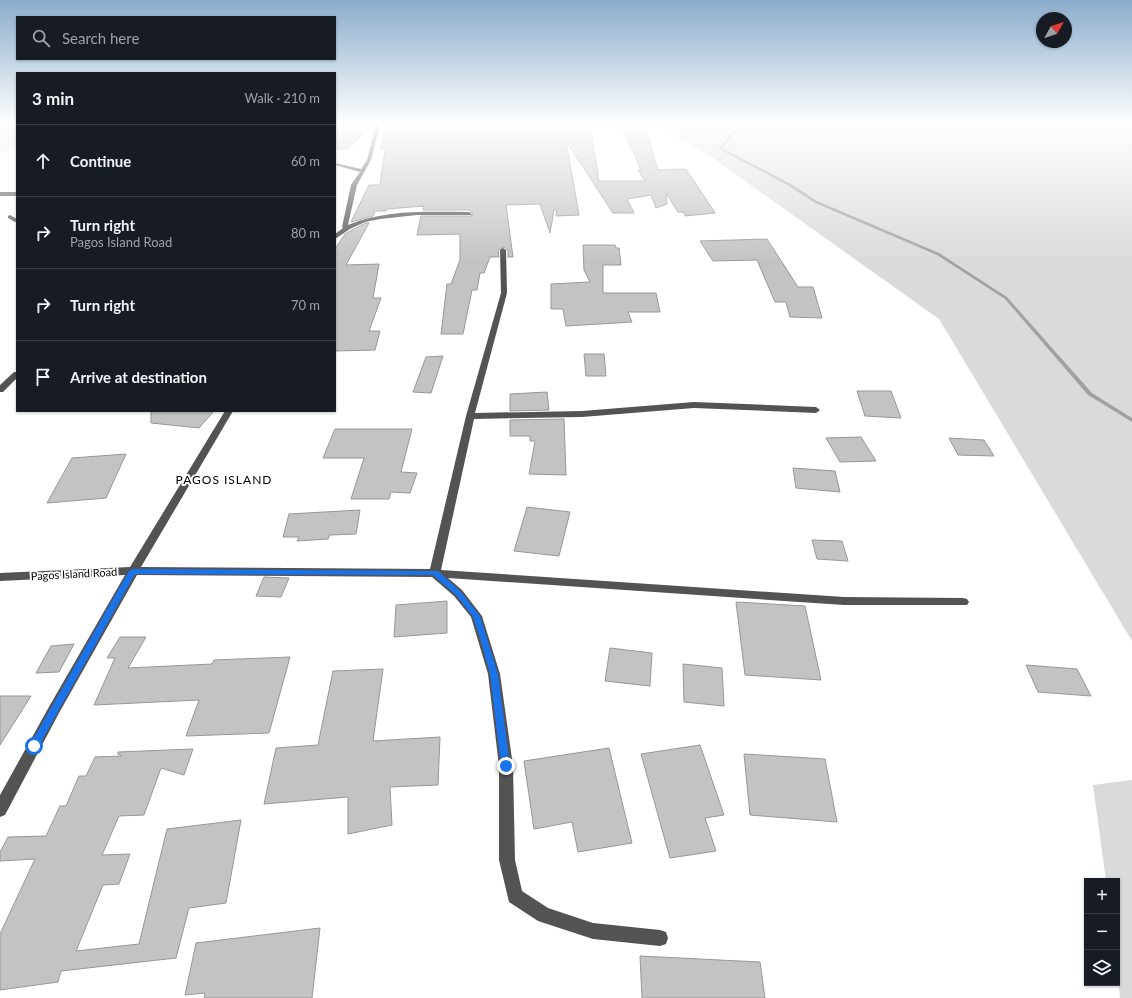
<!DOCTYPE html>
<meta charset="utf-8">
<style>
:root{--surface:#171b24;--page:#242831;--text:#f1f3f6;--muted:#9ea1a6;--line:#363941}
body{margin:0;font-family:Lato,sans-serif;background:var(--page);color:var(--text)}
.controls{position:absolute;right:12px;bottom:12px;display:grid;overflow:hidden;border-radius:0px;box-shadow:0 1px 3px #0004}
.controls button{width:36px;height:36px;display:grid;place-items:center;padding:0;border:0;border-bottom:1px solid var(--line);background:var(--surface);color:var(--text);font:20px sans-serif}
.compass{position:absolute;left:1036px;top:12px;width:36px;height:36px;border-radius:50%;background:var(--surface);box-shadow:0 1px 3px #0004;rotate:50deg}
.stop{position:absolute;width:12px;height:12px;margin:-9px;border:3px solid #1a73e8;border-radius:50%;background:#fff}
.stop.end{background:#1a73e8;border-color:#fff;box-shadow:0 1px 4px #0008}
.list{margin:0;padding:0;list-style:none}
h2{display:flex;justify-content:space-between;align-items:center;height:52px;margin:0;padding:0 16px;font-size:17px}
h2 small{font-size:13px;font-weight:400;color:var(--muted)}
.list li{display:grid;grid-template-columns:26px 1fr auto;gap:12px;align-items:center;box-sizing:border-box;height:72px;padding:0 16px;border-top:1px solid var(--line)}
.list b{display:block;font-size:15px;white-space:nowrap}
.list p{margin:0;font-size:13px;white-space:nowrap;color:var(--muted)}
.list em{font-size:13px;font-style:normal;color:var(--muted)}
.icon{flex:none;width:22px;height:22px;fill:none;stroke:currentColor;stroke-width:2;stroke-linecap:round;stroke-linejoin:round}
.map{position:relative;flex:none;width:1132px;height:998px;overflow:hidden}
.search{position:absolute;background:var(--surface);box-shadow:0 1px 3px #0004;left:16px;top:16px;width:320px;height:44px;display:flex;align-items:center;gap:10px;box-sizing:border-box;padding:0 14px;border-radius:0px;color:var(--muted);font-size:15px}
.panel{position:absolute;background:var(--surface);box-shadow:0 1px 3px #0004;left:16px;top:72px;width:320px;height:340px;border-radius:0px}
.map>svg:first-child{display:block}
.green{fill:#dadada}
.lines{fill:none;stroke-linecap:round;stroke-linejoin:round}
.stream{fill:#a1a1a1;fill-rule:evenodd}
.building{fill:#c3c3c3;stroke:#979797}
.minor{fill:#535353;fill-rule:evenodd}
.route{fill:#1a73e8}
.labels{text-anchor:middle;stroke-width:4;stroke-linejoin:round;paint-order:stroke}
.street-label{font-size:11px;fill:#000;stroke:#fff}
.neighbourhood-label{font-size:12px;letter-spacing:1px;fill:#000;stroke:#fff}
</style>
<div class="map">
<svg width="1132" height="998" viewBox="0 0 1132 998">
<rect width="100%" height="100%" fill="#fff"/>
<!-- green -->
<g class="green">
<path d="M0,124H17V145L0,154Z"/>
<path d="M654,124H748L736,132L755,124H1132V641L939,319L707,154Z"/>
<path d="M1132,780V998H1120L1117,971V881H1106L1093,785Z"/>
</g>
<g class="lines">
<!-- stream -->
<path class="stream" d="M751,124H754L734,134L722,148L791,184L817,201L939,253L1007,297L1092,393L1132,418V422L1088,395L1005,299L937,255L815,203L789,186L719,149L732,132Z"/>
</g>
<!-- building -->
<g class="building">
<path d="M335,124H372L348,149H335Z"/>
<path d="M386,124H590L599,181H645L638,170H641L621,124H644L658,170L686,169L715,213L685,216L684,212H678L666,193L667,204L656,208L651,195L627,199L634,213H613L566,141L579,215L556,216L557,210H554L550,233L540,204L506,205L513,257H508V250L504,247L498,250L499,257H490L484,273H480L477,290H472L463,334H441L447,284H451L460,260V234L417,235L421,216H471L473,214L469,210H423L424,206L387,209L386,211H375L373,216L351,222L369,185H380L385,149H381Z"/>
<path d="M365,223H369L346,265L379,264L373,298H381L369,331H380L375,350L335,351V249L345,234Z"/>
<path d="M767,239L798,287H813L822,318L790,317L786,302H775L757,260L713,261L700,241Z"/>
<path d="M583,245H615L616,248H619L621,265H603V293H656L660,312H628L632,322L566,326L563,309H551V284L590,282L584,270Z"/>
<path d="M584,354H604L606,376H586Z"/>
<path d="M443,356L431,393L413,392L426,357Z"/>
<path d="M857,391H891L901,418L865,416Z"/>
<path d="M547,392L549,410L510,411V394Z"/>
<path d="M151,411H214L199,428L151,423Z"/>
<path d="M564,419L566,475L529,474L535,441H530V436H510V420Z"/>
<path d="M335,429H412L401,472L417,473L410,493L391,492L389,499H351L364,458H323Z"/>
<path d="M861,437L876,461L840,462L826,438Z"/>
<path d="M949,438L984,440L994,456L958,455Z"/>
<path d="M126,454L106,498L47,503L72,458Z"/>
<path d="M793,468L835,471L840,492L796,488Z"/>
<path d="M527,507L570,512L559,556L514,551Z"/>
<path d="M360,510L356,534L330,535L328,539L297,541L299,537H283L289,514Z"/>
<path d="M812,540L842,541L848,561L817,559Z"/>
<path d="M264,577L289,578L281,597L256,596Z"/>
<path d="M447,601V633L394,637L396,605Z"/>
<path d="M736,602L805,606L821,680L745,675Z"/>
<path d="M120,637H146L128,668L212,664L214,660L290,657L269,733L186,736L199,700L94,705L115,658H107Z"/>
<path d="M74,644L59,672L36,673L51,646Z"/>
<path d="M610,648L652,653L650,686L605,681Z"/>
<path d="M683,664L722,668L724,706L684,702Z"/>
<path d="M1026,665L1077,669L1091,696L1038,692Z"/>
<path d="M383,669L373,741L440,737L438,785L390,787L392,825L348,834V797L264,804L276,748L318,745L333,671Z"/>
<path d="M0,696H31L0,745Z"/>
<path d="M700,745L724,815L705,818L716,851L670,858L641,754Z"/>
<path d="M609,748L632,843L578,852L572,822L534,829L524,761Z"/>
<path d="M193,749L184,775L161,768L144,815L119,816L102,855L130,854L119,884L103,885L76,951L139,944L167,829L241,820L226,903L189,908L176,958L61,971L58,982L0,990V934L35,859L0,861V852L8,837L46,836L60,806H66L79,776H86L95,757L122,756L118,754V752Z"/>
<path d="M744,754L825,759L837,822L750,815Z"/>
<path d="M320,928L312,998H204L205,993L185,995L196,943Z"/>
<path d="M640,956L760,962L765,998H642Z"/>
</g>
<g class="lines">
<!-- minor -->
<g class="minor">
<path d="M376,124H380L371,160L357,185L348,225C387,209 428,212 469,212L472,214L471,215H417L380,219L365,222L350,229L335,239V234L343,228L342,227L351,185L360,172L335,165V163L361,169L367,160Z"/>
<rect x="0" y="192" width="17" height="4"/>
<path d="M10,215L17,219V223L8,218V216Z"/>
<path d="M503,248L506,250L507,293L475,413L582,411L694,402L816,407L820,410L816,413L694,408L582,417L474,419L441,570L844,597L963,598L967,599L969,602L967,605H844L448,578L462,590L482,616L500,674L513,766L515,860L522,891L548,908L593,923L660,930L666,932L668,938L666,944L660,946L593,939L538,921L509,902L499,860V766L488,674L471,617L454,596L432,577L137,575L59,713L5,815L0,817V795L50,705L125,575L0,581V573L130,567L225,411H233L141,567L430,569L466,416L501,293L500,250Z"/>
<path d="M14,372H17V378L3,392H0V385Z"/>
</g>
</g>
<!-- sky -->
<linearGradient id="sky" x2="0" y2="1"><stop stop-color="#8baccc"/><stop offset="0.47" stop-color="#fff"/><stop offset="1" stop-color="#fff" stop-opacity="0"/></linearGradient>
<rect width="1132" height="263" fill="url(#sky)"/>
<!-- route -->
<path class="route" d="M133,569L438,571L461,592L480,616L498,674L510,766L509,769H502L501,766L490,674L480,638L473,617L456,595L433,575L135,574L37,749H31V743L129,571Z"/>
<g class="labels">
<!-- street labels -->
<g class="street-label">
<text transform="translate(74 574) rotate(-3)" y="4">Pagos Island Road</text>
</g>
<!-- neighbourhood labels -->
<g class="neighbourhood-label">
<text x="224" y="484">PAGOS ISLAND</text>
</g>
</g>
</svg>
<div class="controls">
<button>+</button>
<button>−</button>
<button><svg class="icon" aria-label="layers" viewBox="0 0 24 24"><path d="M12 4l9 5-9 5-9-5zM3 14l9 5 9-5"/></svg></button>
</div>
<svg class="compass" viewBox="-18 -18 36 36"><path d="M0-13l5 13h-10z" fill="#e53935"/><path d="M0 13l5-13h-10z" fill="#9ea1a6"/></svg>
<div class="stop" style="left:34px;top:746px"></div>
<div class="stop end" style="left:506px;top:766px"></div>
<div class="search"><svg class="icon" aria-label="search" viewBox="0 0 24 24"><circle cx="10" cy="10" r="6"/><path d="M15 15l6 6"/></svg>Search here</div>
<section class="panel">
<h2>3 min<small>Walk · 210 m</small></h2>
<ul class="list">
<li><svg class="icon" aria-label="ahead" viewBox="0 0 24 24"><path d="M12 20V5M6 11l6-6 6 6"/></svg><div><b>Continue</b></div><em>60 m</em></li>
<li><svg class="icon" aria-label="right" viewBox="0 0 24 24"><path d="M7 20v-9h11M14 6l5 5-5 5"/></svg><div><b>Turn right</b><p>Pagos Island Road</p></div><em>80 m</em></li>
<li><svg class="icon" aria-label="right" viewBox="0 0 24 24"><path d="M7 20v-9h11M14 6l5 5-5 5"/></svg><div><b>Turn right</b></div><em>70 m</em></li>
<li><svg class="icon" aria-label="arrive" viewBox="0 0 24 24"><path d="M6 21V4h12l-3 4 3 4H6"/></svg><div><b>Arrive at destination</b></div></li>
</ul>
</section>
</div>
